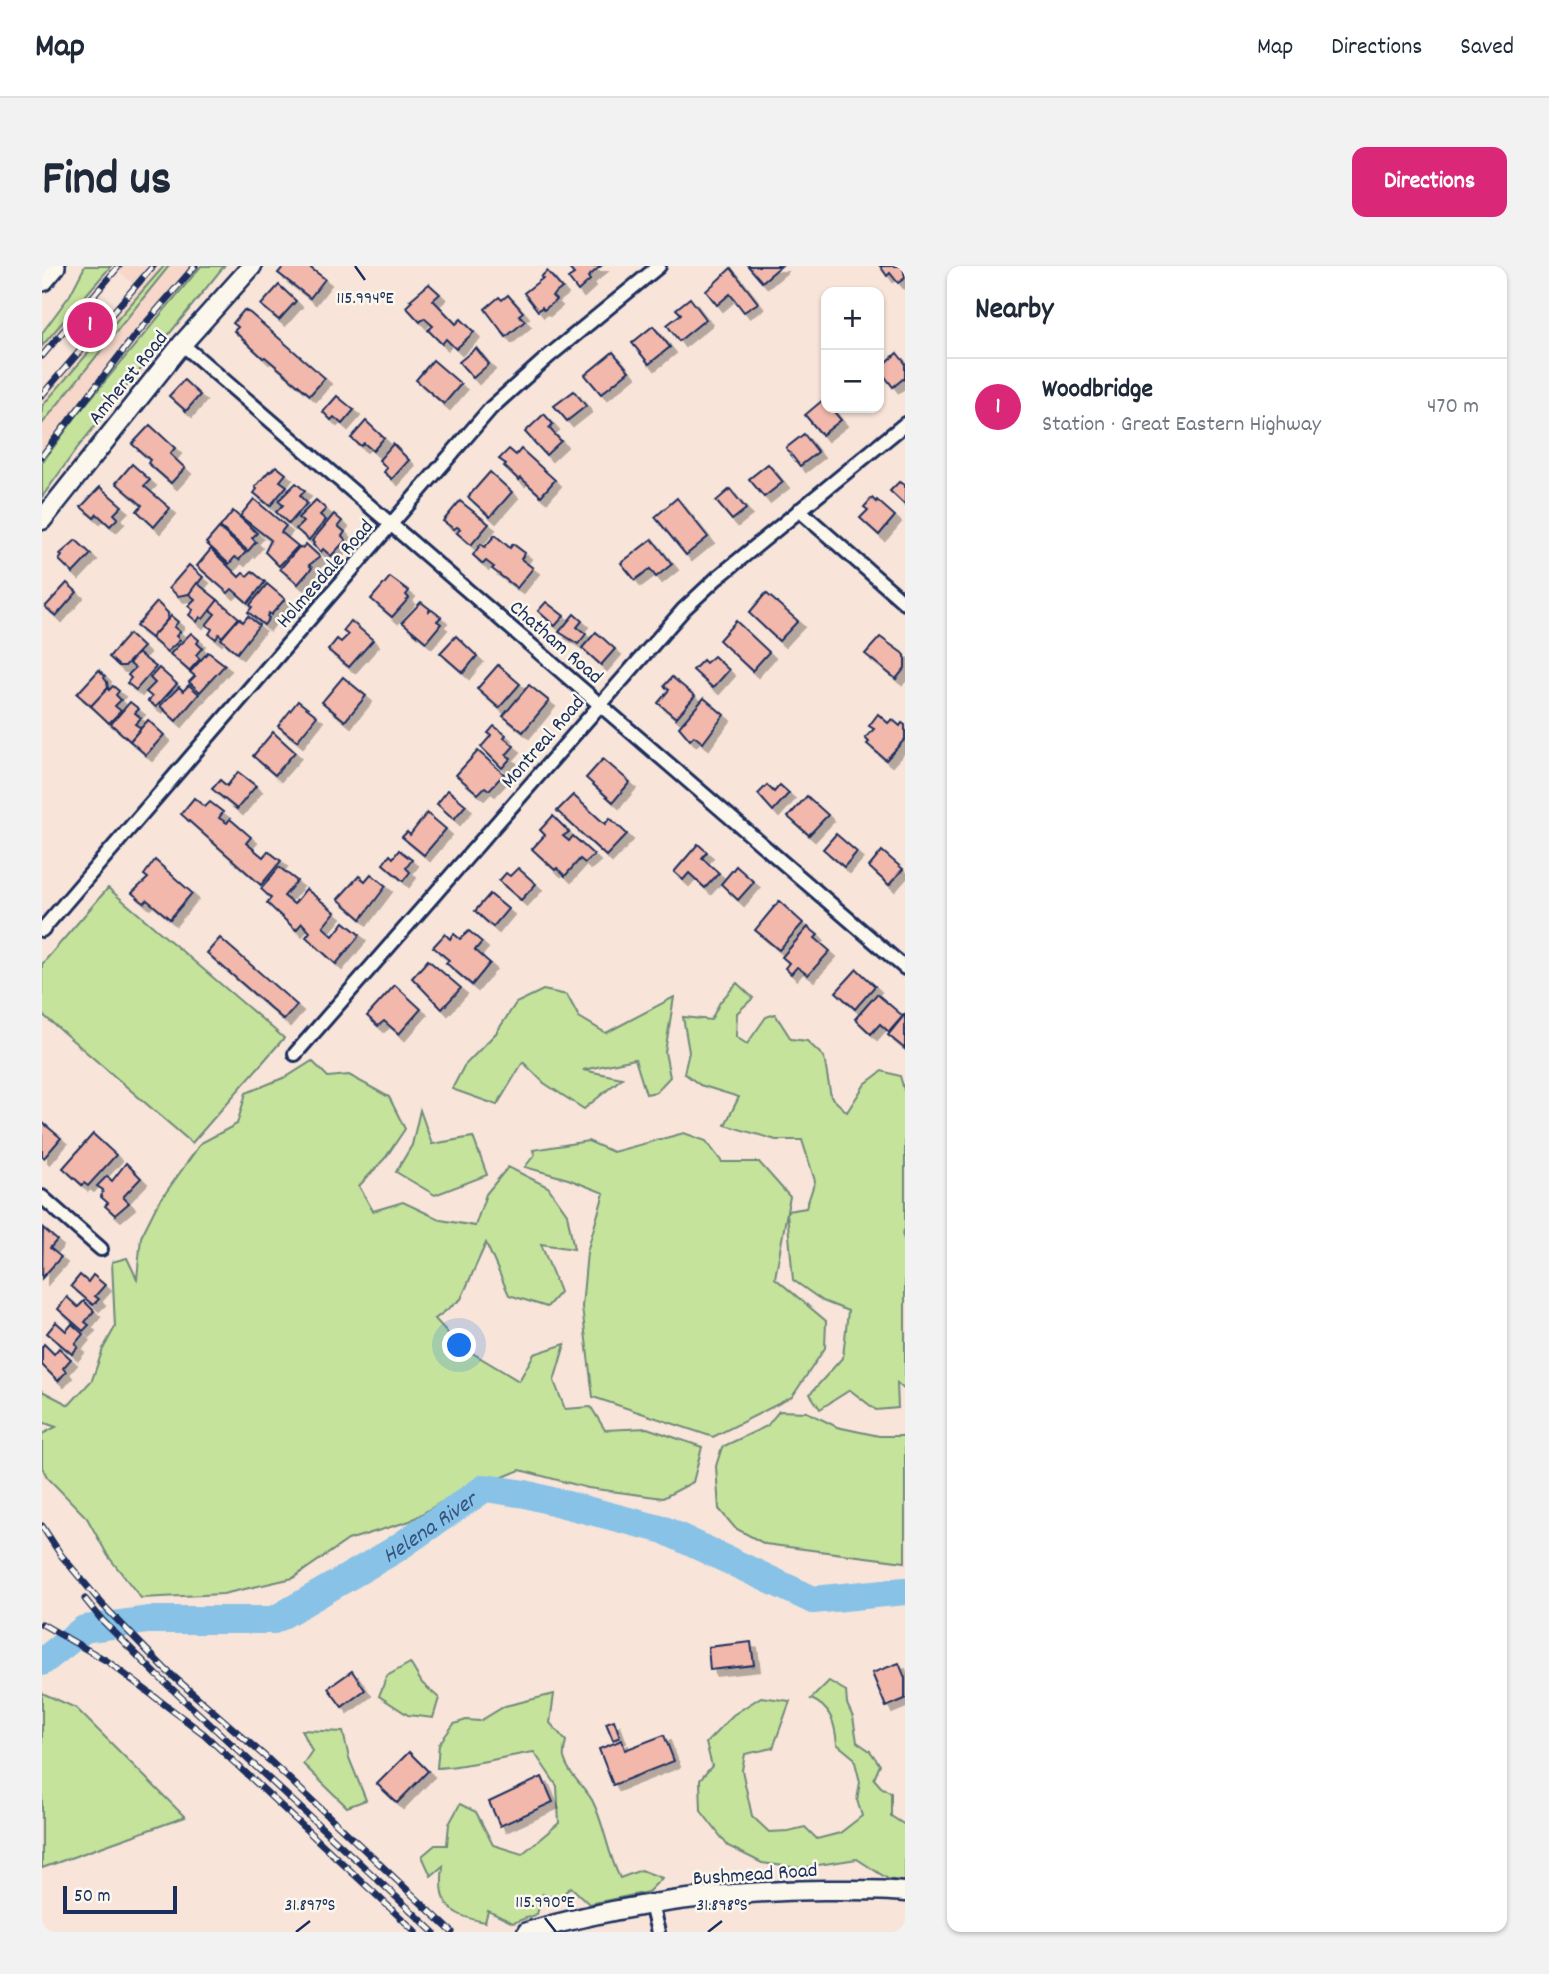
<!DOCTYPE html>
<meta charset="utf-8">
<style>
:root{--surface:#fff;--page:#f2f2f3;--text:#1f2937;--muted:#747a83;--line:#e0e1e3;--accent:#db2777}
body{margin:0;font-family:Dekko,sans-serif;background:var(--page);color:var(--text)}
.controls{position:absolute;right:21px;top:21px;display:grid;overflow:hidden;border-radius:14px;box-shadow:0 2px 5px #0004}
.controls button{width:63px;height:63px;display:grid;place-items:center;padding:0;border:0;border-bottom:2px solid var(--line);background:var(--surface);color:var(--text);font:35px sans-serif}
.scale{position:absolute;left:21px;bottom:18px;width:114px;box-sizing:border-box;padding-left:7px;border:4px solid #1b2f5e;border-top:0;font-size:19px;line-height:24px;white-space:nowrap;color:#1b2f5e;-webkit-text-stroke:5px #fbf7ec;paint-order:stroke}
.you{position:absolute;left:418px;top:1080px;width:24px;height:24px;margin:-18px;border:5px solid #fff;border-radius:50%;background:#1a73e8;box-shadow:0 0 0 10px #1a73e833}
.badge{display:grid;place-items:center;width:46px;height:46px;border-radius:50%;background:var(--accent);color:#fff;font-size:23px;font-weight:700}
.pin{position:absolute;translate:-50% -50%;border:4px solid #fff;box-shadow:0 2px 7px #0006}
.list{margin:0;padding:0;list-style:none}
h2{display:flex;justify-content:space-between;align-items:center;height:91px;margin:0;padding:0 28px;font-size:30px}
h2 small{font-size:23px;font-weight:400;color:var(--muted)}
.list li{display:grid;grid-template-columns:46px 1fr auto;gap:21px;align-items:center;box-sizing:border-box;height:98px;padding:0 28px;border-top:2px solid var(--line)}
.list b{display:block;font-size:26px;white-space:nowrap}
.list p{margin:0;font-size:23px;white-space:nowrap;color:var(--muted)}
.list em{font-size:23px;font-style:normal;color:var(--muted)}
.map{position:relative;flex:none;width:863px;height:1666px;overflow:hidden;border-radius:14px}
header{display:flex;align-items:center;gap:42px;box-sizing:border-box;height:98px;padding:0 35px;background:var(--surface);border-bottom:2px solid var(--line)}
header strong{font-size:33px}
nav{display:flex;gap:38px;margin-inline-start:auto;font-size:24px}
.intro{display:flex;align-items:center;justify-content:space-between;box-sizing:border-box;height:168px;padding:0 42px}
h1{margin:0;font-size:49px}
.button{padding:18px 32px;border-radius:14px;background:var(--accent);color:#fff;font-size:24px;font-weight:700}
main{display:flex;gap:42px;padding:0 42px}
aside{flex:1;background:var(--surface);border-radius:14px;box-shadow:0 2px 5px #0004}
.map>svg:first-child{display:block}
.built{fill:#f6d7ca}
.green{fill:#c5e39b;stroke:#70897c;stroke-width:2}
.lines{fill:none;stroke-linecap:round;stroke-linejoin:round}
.river{stroke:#88c2e7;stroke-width:28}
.building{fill:#f2b8ab;stroke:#1b2f5e;stroke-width:2;filter:url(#shadow)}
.street-casing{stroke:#1b2f5e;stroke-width:18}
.secondary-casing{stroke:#1b2f5e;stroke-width:23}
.highway-casing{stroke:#1b2f5e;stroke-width:28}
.street{stroke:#fbf7ec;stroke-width:12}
.secondary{stroke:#fbf7ec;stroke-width:18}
.highway{stroke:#fbf7ec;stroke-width:23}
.rail-casing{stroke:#1b2f5e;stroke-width:7}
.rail{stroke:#fbf7ec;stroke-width:4.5;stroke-dasharray:13;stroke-linecap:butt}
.ticks{fill:none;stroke:#1b2f5e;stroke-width:2.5}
.labels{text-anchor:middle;stroke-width:5;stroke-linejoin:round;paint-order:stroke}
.street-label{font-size:21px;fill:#1b2f5e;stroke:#fbf7ec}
.water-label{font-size:23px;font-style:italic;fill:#365480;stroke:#fbf7ec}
.ticks-label{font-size:18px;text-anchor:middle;fill:#1b2f5e;stroke:#fbf7ec;stroke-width:5;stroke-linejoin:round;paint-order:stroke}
</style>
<header>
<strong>Map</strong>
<nav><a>Map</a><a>Directions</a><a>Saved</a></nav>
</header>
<div class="intro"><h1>Find us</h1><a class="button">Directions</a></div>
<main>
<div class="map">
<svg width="863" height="1666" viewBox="0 0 863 1666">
<defs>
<filter id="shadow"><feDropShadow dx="6" dy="6" stdDeviation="0" flood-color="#0004"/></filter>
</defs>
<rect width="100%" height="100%" fill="#f8e4d8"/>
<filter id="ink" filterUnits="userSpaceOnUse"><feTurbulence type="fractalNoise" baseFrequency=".0143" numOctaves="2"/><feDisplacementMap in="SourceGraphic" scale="14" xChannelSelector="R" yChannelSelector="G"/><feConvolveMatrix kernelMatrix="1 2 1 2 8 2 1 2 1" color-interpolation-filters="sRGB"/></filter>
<g filter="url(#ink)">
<!-- built -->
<g class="built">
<path d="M69,0H122L0,140V123L91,18L78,6L0,96V80Z"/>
<path d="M127,0H159L39,144L0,197V158Z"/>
</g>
<!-- green -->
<g class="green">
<path d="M43,0H69L0,80V67L28,29Z"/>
<path d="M122,0H127L0,158V140Z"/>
<path d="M159,0H182L36,181L0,231V197L39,144Z"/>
<path d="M66,622L242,772L150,877L0,748V698Z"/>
<path d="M695,717L711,732L695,747L694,771L705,778L724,751L733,748L749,773L765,775L782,791L789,831L805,846L823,818L840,805L858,810L863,827V963L860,968L863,975V1124L855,1117L856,1142L834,1144L808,1124L778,1143L768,1128L801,1091L806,1045L781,1035L751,1014L745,946L733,1012L784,1055L783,1082L750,1131L671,1171L551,1131L540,1041L545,986L562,927L526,913L483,901L493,888L491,884L546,875L571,886L642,867L664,875L680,896H717L748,931L745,945L764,942L773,915L760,874H734L683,859L697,831L658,819L642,807L647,786L641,751L669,754L678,736Z"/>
<path d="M501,724L525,729L537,751L564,767L632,731L623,786L628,811L614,826L604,828L593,793L541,804L580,812L542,843L502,817L481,796L455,839L410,823L422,800L454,767L474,737Z"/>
<path d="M270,795L286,811L307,809L347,831L363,863L344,891L317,920L331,945L361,936L399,954L433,960L444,928L466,901L506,921L525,948L532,983L499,978L518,1026L505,1041L467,1029L444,977L419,1033L393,1053L417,1079L477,1115L492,1088L523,1078L512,1115L523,1143L549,1141L563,1164L605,1162L660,1181L651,1216L621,1232L546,1222L478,1204L398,1237L368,1255L306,1274L251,1312L181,1328L99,1332L66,1290L45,1252L5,1211L0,1201V1168L14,1161L0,1156V1125L27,1139L50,1114L61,1083L73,1061L70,996L85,992L95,1013L99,971L115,939L159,877L195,858L204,827L246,810Z"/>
<path d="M378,844L390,878L431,871L445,909L393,929L354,906L370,879Z"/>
<path d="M737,1145L765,1146L795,1161L837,1170H863V1296L723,1278L693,1262L677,1243L674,1200L680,1181L725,1160Z"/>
<path d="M368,1397L380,1417L397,1432L391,1452L366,1449L337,1430L345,1410Z"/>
<path d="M787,1415L804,1425L805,1438L811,1451L815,1476L828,1485L838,1499L832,1513L839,1521L849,1527V1550L863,1559V1616L846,1613L815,1593L757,1602L720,1597L686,1580L659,1545L658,1514L670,1500L664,1477L691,1449L719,1431L748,1435L731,1482L703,1488L700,1504L710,1550L727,1566L746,1565L763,1561L775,1573L798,1567L820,1550L815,1534L818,1516L812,1492L795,1478C793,1458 789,1441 769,1433Z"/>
<path d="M0,1427L34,1442L143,1551L0,1602Z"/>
<path d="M512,1428L508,1457L524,1475C523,1480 521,1487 522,1492C526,1508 542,1520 550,1534C563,1559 565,1587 578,1612L599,1604L620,1612L606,1626L547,1638L529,1621L515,1633L501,1628L495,1648L471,1657L446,1645L443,1656C406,1649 396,1639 401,1600L389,1610L380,1590L393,1579H405L407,1558L418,1538L434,1546L451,1579L480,1588L517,1557L515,1520L492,1486C459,1491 428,1500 395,1502L397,1478L412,1458L424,1454L438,1455L463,1440Z"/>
<path d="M260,1464L301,1466L307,1492L324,1534L305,1541L261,1498L270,1485Z"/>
</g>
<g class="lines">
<!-- river -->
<path class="river" id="s1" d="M0,1396L42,1363L106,1354H232L351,1285L443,1222L483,1228L622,1264L771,1334L863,1325"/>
</g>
<!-- building -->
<g class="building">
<path d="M242,0H266L283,13L268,32L236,7Z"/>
<path d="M525,0H559L546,11L548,14L536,25L526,12L532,8Z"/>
<path d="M706,0H739L720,16Z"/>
<path d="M838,0H861L863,12L856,17L848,7L845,10Z"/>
<path d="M689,2L716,37L702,46L688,28L675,39L664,25Z"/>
<path d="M505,5L520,22L510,30L514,34L502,44L500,41L496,45L482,27L501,12L499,11Z"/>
<path d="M387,18L398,28L391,34L414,58L419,53L432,66L414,83L404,73L400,78L386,64L391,60L382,52L378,56L364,41L370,35L368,34Z"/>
<path d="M237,19L254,35L237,54L219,39Z"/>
<path d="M466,29L481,46L477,49L483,55L464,71L443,43L457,31L460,34Z"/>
<path d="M648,32L664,53L637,75L625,59L639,48L634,43Z"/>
<path d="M53,40L60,46L37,72L30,66Z"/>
<path d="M202,44L208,47L283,112L268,129L223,91L221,92L192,65L196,61L191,57Z"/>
<path d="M611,60L628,81L607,98L590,77Z"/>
<path d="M434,82L447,98L431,112L417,96Z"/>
<path d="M571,86L587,105L559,128L543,109Z"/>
<path d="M855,87L863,97V114L861,113L851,121L837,103Z"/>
<path d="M391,94L419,118L402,138L374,114Z"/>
<path d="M142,114L158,129L144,145L127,130Z"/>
<path d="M532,125L544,140L525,155L512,140Z"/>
<path d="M295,130L312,144L300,158L292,151L289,154L281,146Z"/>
<path d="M782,133L784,142H789L799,154L780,169L763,149Z"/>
<path d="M502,148L511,158L507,162L519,175L504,189L483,166Z"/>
<path d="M324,155L342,172L331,185L322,177L319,180L309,172Z"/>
<path d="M108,159L133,182L128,188L143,202L129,217L106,197L108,194L90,178Z"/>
<path d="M762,168L776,186L758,200L744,182Z"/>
<path d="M351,178L367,194L350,213L342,206L345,202L337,194Z"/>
<path d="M467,183L474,189L479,183L513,214L499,230L479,212L477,214L462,200L464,198L457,193Z"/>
<path d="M90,198L108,214L102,220L128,242L112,261L95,245L100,239L74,217Z"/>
<path d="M726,198L741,216L722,231L707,213Z"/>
<path d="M234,200L244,208L238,215L245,220L228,240L212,227L215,223L213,221L227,205L228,206Z"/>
<path d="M448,206L470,226L448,251L426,231Z"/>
<path d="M857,216L863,219V239L848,225Z"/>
<path d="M254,217L263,225L258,230L265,237L247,258L234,246L241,239L236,235Z"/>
<path d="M58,221L80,240L72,248L76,252L68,260L55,248L52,252L39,241Z"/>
<path d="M688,223L704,243L690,254L674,235Z"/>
<path d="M635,232L666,271L644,289L613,251Z"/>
<path d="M830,232L834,236L835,234L853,250L837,269L818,252L826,244L822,241Z"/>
<path d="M212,233L244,260L239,266L256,280L237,300L223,286L229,274L198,250Z"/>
<path d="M274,234L284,243L278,249L284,254L267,274L254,263L261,256L256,252Z"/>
<path d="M418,235L447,258L429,279L415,267L418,263L415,261L412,263L401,255Z"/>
<path d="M191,245L215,267L210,272L214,276L206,285L178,261Z"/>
<path d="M292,248L300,255L296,260L303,266L300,270L304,274L289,290L281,283L279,286L271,279L272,277L270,275Z"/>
<path d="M177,262L204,286L197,294L193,291L187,298L164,277Z"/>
<path d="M453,269L468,282L471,278L483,287L479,293L491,302L475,322L450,303L452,301L444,295L441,298L431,289L439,278L443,281Z"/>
<path d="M610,273L630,298L614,311L608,303L593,314L579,297Z"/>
<path d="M34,274L49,288L31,307L17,294L20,290L18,288Z"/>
<path d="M264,278L278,291L267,299L270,302L256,318L238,303L257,281L260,282Z"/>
<path d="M169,283L197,311L201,307L205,310L210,305L223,316L206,337L190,323L186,327L155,300Z"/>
<path d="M147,299L161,311L147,328L136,330L127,322Z"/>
<path d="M348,311L367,325L364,329L367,332L350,351L329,333Z"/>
<path d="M25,317L35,326L14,350L3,341Z"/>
<path d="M155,317L176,334L161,353L158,351L155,356L147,349L151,344L146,340L153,333L147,328Z"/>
<path d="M225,318L243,333L229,349L227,347L225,350L227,352L222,359L206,346L210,341L208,339Z"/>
<path d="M724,327L756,355L737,375L707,347Z"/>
<path d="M176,334L197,352L180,371L177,368L174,373L167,368L170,363L164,359L173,348L168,344Z"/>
<path d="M115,336L126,347L125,354L109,372L94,360Z"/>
<path d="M379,336L388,343L387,345L390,344L399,351L395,355L399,358L384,376L360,356Z"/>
<path d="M504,336L522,350L513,360L496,345Z"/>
<path d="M532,348L540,355L535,361L544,368L536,378L517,366Z"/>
<path d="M129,350L136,356L132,361L138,366L134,370L138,374L125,386L109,372Z"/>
<path d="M206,350L217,359L195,387L179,373L197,352L201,356Z"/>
<path d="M309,355L331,374L307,401L286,384L295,373L299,376L306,369L301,365Z"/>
<path d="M694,355L727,386L710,405L677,374Z"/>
<path d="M554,366L573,383L559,399L540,382Z"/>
<path d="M149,367L157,374L155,377L160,382L154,389L158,393L147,405L128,388Z"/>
<path d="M87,368L101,381L83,400H77L67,391Z"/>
<path d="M414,370L435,390L421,407L398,387Z"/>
<path d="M838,371L863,389V402L854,413L823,388Z"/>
<path d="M166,386L183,399L158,426L147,416L153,410L148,406Z"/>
<path d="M96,387L114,401L94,424L85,417L89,412L86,409L93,402L87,397Z"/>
<path d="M672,390L687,404L671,422L651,404L661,394L664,397Z"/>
<path d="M456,399L478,418L457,442L435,423Z"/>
<path d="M117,402L135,418L114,441L106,435L110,431L104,426L113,417L108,412Z"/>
<path d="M57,404L63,410L62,412L65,416L66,422L49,440L35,428Z"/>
<path d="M301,411L324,430L303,455L280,436Z"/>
<path d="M630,411L653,430L634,452L616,437L627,424L622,420Z"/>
<path d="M147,419L157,428L134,455L118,440L137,421L141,425Z"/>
<path d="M487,419L507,435L481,466L461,450Z"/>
<path d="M71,420L77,425L74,429L79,434L73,440L79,445L67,457L49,440L66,422L67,424Z"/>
<path d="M662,432L682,449L661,477L652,470L648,474L637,461Z"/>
<path d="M256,435L275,450L255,475L236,460Z"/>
<path d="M88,436L97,443L93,447L99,452L93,458L99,462L88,475L69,458Z"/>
<path d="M836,448L846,457L850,453L858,460L860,457L863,459V473L844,494L825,478L827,476L823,472L832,463L827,460Z"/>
<path d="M106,454L122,469L104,489L88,475Z"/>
<path d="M452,460L464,469L462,472L472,480L464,489L469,492L460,502L439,481L447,472L449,469L446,467Z"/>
<path d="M231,466L253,486L233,509L211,490Z"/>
<path d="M436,485L462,508L447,524L443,521L436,528L414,509Z"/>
<path d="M561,493L588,516L571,536L544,512Z"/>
<path d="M196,506L214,520L195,543L170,523L178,514L185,520Z"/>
<path d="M725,519L732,526L738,519L747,527L731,545L716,528Z"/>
<path d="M406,524L424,539L412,553L395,538Z"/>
<path d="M531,529L563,558L568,552L585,568L564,590L515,545Z"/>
<path d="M765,530L786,549L767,569L746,551Z"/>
<path d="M152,532L163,541L168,536L181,546L177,552L185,557L188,553L209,571L204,577L221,591L226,585L239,595L219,619L139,548Z"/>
<path d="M385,547L404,563L382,589L360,571L365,566L368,569Z"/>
<path d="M511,550L527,566L521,570L527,575L531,570L552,589L543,597L538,593L523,610L515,602L513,604L490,583L503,569L498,564Z"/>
<path d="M794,568L815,586L802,601L781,583Z"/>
<path d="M656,578L665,586L660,592L677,607L663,622L647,607L641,614L632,606Z"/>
<path d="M357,584L370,594L364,602L368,606L361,615L341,598L348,589L351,592Z"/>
<path d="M840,585L861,603L847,619L827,601Z"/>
<path d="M113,594L150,627L128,653L105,634L102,637L90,627L106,612L102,609Z"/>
<path d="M694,600L712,616L696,634L679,618Z"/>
<path d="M237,601L255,615L242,630L252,638L264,623L293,646L281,661L291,670L302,656L318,669L294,698L264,671L268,666L260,657L254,664L225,637L229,632L219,623Z"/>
<path d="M476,602L494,618L479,634L457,615L464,607L468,610Z"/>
<path d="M329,608L344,620L319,653L296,633L317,610L323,615Z"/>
<path d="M448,628L466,643L451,661L433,645Z"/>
<path d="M737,635L761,657L737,684L713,664Z"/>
<path d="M766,661L776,669L773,672L788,685L766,709L755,701L749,708L743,702L747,697L740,691Z"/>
<path d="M427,665L440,676L433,684L448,697L430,719L404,697L407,694L391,681L403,668L408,673L412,668L418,673Z"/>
<path d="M178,672L255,739L242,754L165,687Z"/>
<path d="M386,694L419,722L400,743L370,712Z"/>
<path d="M815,703L833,720L813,743L794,726Z"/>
<path d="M353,719L379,743L357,768L342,755L336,760L325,750Z"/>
<path d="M835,728L861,750L847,766L838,758L829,768L813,753Z"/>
<path d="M863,748V783L846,769Z"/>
<path d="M0,856L19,872L2,892L0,890Z"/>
<path d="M51,868L74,889L46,920L42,917L40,919L21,902Z"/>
<path d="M84,897L99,912L81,931L87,937L73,949L63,940L66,937L59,931L61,924L55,920L65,910L70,915Z"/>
<path d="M1,962L15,974L8,982L19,991L0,1012Z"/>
<path d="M38,1009L46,1016L51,1009L63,1019L53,1030L57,1033L51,1039L29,1020Z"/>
<path d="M25,1031L36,1041L42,1035L52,1045L43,1056L47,1059L41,1065L16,1043Z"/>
<path d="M14,1056L24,1065L30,1058L41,1068L33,1078L36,1081L30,1088L5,1067Z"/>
<path d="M2,1078L12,1088L17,1082L29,1093L21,1102L24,1106L16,1115L0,1099V1081Z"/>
<path d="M709,1376L712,1399L668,1404L666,1381Z"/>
<path d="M857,1397L863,1412V1433L844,1441L830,1407Z"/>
<path d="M310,1405L323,1424L300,1441L286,1422Z"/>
<path d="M572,1454L578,1471L571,1474L564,1457Z"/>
<path d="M622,1469L632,1495L571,1519L557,1483L580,1474L583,1484Z"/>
<path d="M367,1486L386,1505L355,1537L335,1518Z"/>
<path d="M500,1511L511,1536L458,1560L447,1536Z"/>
</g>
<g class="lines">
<!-- street casing -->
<g class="street-casing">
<g id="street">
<path d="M140,78L863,702"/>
<path d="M757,244L863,337"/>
<path d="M0,664L449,142L507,90L617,0"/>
<path d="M253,788L642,343L675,312L863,158"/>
<path d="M0,931L59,983"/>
<path d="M609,1639L616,1666"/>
</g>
</g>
<!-- secondary casing -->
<g class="secondary-casing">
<g id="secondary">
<path d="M0,254L140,78L210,0"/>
<path d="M485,1666C581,1638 683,1625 782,1624C809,1624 836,1623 863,1626"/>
</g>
</g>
<!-- highway casing -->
<g class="highway-casing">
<path id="highway" d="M0,13L11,0"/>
</g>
<!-- street -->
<use href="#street" class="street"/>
<!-- secondary -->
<use href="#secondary" class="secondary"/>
<!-- highway -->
<use href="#highway" class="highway"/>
<!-- rail casing -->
<g class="rail-casing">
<g id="rail">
<path d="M0,90L77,0"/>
<path d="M0,129L111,0"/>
<path d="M0,190L91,72L153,0"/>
<path d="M0,1260L19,1289L61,1339L124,1404L227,1494L410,1666"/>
<path d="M43,1333L60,1354L115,1409L392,1666"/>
<path d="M0,1358L65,1395L162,1468L374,1666"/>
</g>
</g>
<!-- rail -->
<use href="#rail" class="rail"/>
</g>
</g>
<!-- ticks -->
<path class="ticks" d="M313,0L323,14M503,1652L514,1666M254,1666L268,1655M666,1666L680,1655"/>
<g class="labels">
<!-- street labels -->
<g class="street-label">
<text transform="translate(85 111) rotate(-51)" y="7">Amherst Road</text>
<text transform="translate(282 307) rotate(-49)" y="7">Holmesdale Road</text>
<text transform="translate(515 375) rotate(41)" y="7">Chatham Road</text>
<text transform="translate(500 475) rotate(-49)" y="7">Montreal Road</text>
<text transform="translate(713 1607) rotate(-4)" y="7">Bushmead Road</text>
</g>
<!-- water labels -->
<g class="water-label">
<text dy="8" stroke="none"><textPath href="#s1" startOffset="425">Helena River</textPath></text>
</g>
</g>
<g class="ticks-label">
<text x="323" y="37">115.994°E</text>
<text x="503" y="1641">115.990°E</text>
<text x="268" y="1644">31.897°S</text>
<text x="680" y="1644">31.898°S</text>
</g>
</svg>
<div class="controls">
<button>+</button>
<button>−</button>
</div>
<div class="scale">50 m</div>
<div class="you"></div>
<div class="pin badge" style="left:48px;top:59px">1</div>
</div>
<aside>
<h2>Nearby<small></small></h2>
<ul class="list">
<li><span class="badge">1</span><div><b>Woodbridge</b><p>Station · Great Eastern Highway</p></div><em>470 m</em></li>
</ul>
</aside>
</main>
